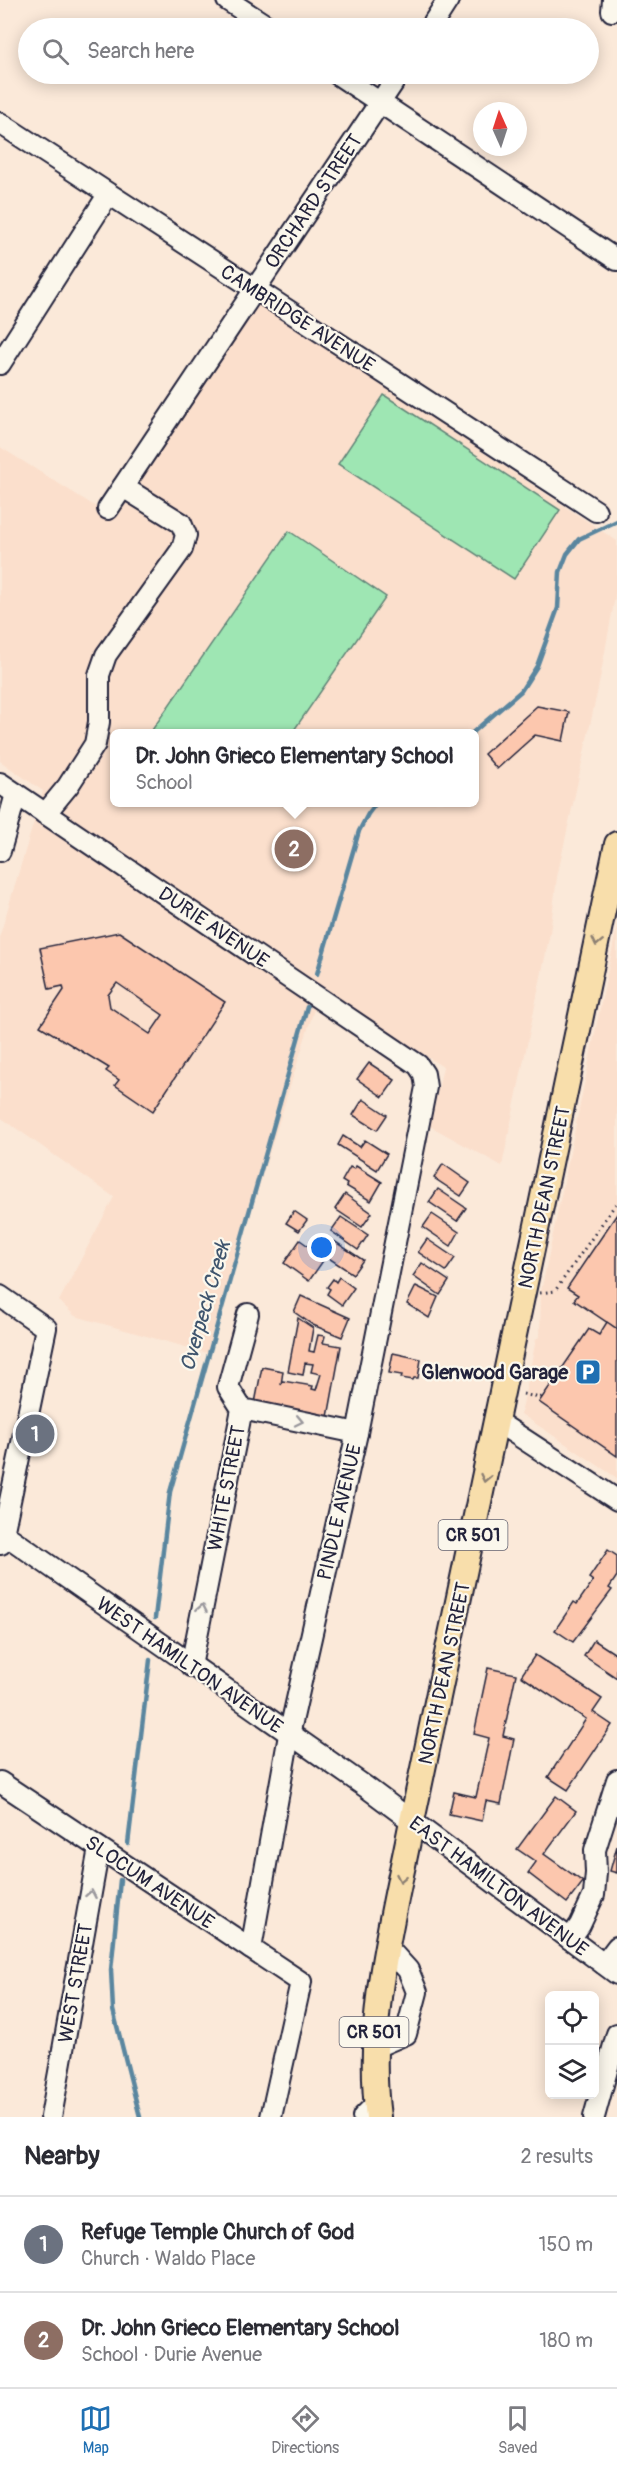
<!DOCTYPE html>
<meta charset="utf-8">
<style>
:root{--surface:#fff;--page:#f2f2f3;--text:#2b2b33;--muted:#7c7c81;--line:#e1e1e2;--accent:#1f6fb2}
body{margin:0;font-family:Pangolin,sans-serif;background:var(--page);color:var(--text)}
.controls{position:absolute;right:18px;bottom:18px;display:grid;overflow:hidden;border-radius:9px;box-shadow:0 3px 15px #0003}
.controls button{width:54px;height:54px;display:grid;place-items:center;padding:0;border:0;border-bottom:2px solid var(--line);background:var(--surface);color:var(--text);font:30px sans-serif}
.compass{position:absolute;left:473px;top:102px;width:54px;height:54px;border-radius:50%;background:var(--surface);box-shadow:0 3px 15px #0003;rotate:357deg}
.you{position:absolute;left:322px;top:1248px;width:21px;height:21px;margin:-15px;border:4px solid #fff;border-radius:50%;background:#1a73e8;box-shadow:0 0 0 9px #1a73e833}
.badge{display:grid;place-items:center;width:39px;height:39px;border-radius:50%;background:var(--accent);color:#fff;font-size:20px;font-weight:700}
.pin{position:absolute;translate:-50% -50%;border:3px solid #fff;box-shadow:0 2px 6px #0006}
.popup{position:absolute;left:110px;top:729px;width:369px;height:78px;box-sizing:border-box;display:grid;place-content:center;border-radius:9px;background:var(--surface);filter:drop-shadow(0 2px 4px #0005);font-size:20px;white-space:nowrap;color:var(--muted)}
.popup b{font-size:22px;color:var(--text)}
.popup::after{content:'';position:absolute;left:50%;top:100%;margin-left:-12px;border:12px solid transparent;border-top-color:var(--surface)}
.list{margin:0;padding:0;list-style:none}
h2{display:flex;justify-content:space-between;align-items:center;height:78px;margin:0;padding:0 24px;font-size:26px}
h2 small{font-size:20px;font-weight:400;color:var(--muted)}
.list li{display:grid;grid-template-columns:39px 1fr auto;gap:18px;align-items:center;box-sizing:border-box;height:96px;padding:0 24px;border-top:2px solid var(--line)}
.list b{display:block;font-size:22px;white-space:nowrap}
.list p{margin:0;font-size:20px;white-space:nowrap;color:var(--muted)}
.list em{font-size:20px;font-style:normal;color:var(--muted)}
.icon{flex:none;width:33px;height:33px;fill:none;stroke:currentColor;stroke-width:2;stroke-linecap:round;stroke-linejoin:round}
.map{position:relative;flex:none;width:617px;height:2117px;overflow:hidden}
.search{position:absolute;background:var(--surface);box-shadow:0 3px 15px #0003;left:18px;right:18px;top:18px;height:66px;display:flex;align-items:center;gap:15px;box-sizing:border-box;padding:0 21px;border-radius:33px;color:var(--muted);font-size:22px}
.sheet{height:270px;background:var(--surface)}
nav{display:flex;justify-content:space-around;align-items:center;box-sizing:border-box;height:84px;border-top:2px solid var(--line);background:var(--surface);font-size:16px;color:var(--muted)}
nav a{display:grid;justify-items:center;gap:3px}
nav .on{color:var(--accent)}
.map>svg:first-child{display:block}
.built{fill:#fbdfcc;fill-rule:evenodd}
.green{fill:#9ee6b3;stroke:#608477;stroke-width:1.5}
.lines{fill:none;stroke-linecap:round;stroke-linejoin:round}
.stream{stroke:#5a869f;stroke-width:4.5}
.building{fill:#fcc7ae;stroke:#22223b;stroke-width:1.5;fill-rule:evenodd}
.minor-casing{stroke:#22223b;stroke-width:24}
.major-casing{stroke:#22223b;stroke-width:28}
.path{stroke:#22223b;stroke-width:3;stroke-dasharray:1.5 4.5;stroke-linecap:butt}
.minor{stroke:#fbf7ec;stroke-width:20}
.major{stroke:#f8deab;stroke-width:24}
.oneway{stroke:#8d8073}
.oneway2{stroke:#99979c}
.labels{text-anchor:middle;stroke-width:4.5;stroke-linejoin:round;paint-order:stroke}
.shield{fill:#fbf7ec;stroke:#636270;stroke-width:1.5}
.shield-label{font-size:18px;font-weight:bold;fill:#22223b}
.street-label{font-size:20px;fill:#22223b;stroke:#fbf7ec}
.poi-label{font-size:20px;font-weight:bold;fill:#22223b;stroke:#fbf7ec;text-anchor:end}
.water-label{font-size:21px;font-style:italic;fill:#3e546d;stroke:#fbf7ec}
</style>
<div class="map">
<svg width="617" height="2117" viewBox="0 0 617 2117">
<rect width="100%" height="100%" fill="#fbe9d9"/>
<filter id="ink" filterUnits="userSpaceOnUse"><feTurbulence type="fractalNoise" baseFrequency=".0167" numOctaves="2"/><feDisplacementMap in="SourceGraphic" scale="12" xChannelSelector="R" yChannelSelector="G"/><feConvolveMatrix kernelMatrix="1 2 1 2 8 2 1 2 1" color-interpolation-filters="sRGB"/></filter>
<g filter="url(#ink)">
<!-- built -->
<g class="built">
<path d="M259,304L617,541V586L599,684L557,877L550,933L502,1166L430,1126L443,1067L321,987L207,1353L75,1316L59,1301L114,1197L0,1117V935L43,791L0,761V447L114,518ZM114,734H474V802H114Z"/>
<path d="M617,927V1478L521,1414L536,1339L540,1336L541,1292Z"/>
</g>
<!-- green -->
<g class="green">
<path d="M384,395L560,510L514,579L338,464Z"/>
<path d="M289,531L386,597L292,733H150Z"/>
</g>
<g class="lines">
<!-- stream -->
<g class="stream">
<path d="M471,734L521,691L537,666L558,608L560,572L567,554L579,539L617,521"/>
<path d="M317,974L359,831L368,814L377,802"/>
<path d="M155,1618L170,1492L307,1007"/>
<path d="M128,1844L150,1660"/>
<path d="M120,1880L111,1970L113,2010L140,2117"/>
</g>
</g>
<!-- building -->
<g class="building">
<path d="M537,706L569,712L563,741L535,735L497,769L484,754Z"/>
<path d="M119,932L225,1002L153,1111L115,1085L119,1080L106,1071L109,1068L40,1026L64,990L63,986L49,989L40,948ZM117,983L163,1015L150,1034L110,1007L108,995Z"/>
<path d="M369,1063L395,1080L383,1097L357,1079Z"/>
<path d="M363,1099L387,1115L377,1130L353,1115Z"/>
<path d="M343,1136L360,1147L365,1140L387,1154L377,1170L338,1145Z"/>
<path d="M443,1164L470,1183L461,1196L434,1178Z"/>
<path d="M356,1166L382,1182L371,1201L346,1186L347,1184L342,1181L350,1167L354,1169Z"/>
<path d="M438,1189L466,1208L457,1221L429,1202Z"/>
<path d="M345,1194L372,1213L362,1227L335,1209Z"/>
<path d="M294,1211L307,1220L299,1231L286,1223Z"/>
<path d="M432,1214L459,1232L451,1246L423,1227Z"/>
<path d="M617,1214V1329L574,1300L578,1295L567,1288Z"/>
<path d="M341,1217L368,1235L358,1250L331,1231Z"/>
<path d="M427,1239L455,1258L446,1271L418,1252Z"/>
<path d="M300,1240L325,1258L309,1281L284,1263Z"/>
<path d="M334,1241L363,1260L353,1274L324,1255Z"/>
<path d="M422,1263L449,1281L440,1295L413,1276Z"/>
<path d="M339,1277L354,1288L342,1305L327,1294L330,1289L327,1287L333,1279L336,1282Z"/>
<path d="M416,1286L438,1297L429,1318L407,1304Z"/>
<path d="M301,1296L350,1318L342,1337L313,1325L294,1312Z"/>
<path d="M298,1318L313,1328L309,1351L314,1352L318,1335L325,1336L323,1343L341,1346L328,1417L255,1403L262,1367L283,1371L281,1385L283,1381L313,1386L312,1389L316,1390L321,1374L311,1372L313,1364L305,1363L303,1375L288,1372Z"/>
<path d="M607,1322L617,1329V1456L539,1402L589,1329L599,1335Z"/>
<path d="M393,1353L421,1359L418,1378H414L413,1380L401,1378L402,1375L389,1373Z"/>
<path d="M608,1550L617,1556V1576L609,1588L612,1590L573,1642L555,1630L574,1602L577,1604L593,1581L589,1578Z"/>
<path d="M594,1640L617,1655V1678L584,1656Z"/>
<path d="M535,1655L602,1699L593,1712L612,1725L568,1790L548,1777L586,1719L521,1676Z"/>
<path d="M488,1668L516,1674L503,1736L514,1739L501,1804L486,1801L482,1821L449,1814L454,1792L476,1797L489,1738L474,1734Z"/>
<path d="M556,1796L576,1811L544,1854L583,1882L567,1903L528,1873L536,1862L517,1849Z"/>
<path d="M617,1846V1873L610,1871Z"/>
</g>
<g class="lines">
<!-- minor casing -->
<g class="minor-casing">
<g id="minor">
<path d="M227,0L270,28"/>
<path d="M612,11L613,0"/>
<path d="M430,28L448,0"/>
<path d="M337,74L617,260"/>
<path d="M0,123L596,511"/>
<path d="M0,364L108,195"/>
<path d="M108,509L399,74"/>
<path d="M0,783L418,1065L424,1074L426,1087L357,1433L289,1735L251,1949"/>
<path d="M45,814L68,786L95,744L99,722V675L106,655L182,549L186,535L181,523L123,487"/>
<path d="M0,851L16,794"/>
<path d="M0,1296L46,1328L1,1544"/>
<path d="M242,1409L357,1433"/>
<path d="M496,1421L617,1500"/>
<path d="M0,1531L366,1787L617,1974"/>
<path d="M191,1666L242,1409L228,1387L248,1314"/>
<path d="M0,1782L301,1982L271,2117"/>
<path d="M570,1939L580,1925L594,1895L596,1873L595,1850L617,1780"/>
<path d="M604,1964L617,1947"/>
<path d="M373,2048L406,2034L417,1992L408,1970L388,1948"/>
<path d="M51,2117L99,1848"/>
<path d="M363,2117L376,2104"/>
<path d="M594,2117L617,2034"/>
</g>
</g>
<!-- major casing -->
<g class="major-casing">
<path id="major" d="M378,2117C365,2017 393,1919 412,1821L617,844"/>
</g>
<!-- path -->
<g class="path">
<path d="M540,1293L555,1291L617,1202"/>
<path d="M523,1394L540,1398L546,1392"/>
</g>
<!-- minor -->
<use href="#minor" class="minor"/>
<!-- major -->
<use href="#major" class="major"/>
</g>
<!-- one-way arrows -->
<defs><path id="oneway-chevron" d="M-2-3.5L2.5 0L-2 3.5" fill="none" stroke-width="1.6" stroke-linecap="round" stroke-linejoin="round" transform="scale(1.5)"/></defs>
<g class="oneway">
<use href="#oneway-chevron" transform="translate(597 942) rotate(102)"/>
<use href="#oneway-chevron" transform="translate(485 1478) rotate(102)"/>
<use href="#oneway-chevron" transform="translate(401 1878) rotate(101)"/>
</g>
<g class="oneway2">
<use href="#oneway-chevron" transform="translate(299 1421) rotate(12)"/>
<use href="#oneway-chevron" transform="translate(202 1608) rotate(-79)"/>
<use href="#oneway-chevron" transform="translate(91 1894) rotate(-80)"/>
</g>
</g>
<!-- icons -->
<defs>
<g id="parking-square" transform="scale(1.35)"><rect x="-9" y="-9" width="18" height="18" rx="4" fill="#1f6fb2" stroke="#fbf7ec"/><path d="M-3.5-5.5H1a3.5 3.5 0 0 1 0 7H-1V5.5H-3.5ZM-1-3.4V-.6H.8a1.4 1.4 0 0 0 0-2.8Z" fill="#fff"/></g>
</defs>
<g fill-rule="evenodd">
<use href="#parking-square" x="588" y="1372"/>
</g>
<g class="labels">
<!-- shield labels -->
<g class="shield">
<rect x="438.5" y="1520" width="69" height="30" rx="4.5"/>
<rect x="339.5" y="2017" width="69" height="30" rx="4.5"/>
</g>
<g class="shield-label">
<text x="473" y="1541">CR 501</text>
<text x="374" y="2038">CR 501</text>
</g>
<!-- street labels -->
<g class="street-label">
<text transform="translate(313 201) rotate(-56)" y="7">ORCHARD STREET</text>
<text transform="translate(298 318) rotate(33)" y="7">CAMBRIDGE AVENUE</text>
<text transform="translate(214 927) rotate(34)" y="7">DURIE AVENUE</text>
<text transform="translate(544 1197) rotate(-78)" y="7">NORTH DEAN STREET</text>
<text transform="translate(226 1488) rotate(-79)" y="7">WHITE STREET</text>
<text transform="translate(339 1512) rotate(-77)" y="7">PINDLE AVENUE</text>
<text transform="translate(190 1665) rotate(35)" y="7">WEST HAMILTON AVENUE</text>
<text transform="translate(444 1673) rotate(-78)" y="7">NORTH DEAN STREET</text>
<text transform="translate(150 1882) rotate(34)" y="7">SLOCUM AVENUE</text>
<text transform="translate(499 1886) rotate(37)" y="7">EAST HAMILTON AVENUE</text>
<text transform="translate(75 1983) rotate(-80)" y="7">WEST STREET</text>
</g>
<!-- poi labels -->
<g class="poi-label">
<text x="568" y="1379">Glenwood Garage</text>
</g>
<!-- water labels -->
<g class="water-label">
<text transform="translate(205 1306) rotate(-74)" y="7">Overpeck Creek</text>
</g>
</g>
</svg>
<div class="controls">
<button><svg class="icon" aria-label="locate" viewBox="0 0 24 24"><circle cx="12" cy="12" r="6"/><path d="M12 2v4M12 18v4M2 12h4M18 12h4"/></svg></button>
<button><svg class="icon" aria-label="layers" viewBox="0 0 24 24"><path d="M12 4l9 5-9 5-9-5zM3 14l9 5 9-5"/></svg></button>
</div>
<svg class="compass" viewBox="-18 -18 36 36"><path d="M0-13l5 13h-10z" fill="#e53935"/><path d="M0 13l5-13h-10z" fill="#7c7c81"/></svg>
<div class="you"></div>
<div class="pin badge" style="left:35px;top:1434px;background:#6b7280">1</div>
<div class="pin badge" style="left:294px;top:849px;background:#8d6e63">2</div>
<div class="popup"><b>Dr. John Grieco Elementary School</b>School</div>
<div class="search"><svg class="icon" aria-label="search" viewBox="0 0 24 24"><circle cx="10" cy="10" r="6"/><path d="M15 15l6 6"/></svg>Search here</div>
</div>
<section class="sheet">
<h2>Nearby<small>2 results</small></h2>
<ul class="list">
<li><span class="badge" style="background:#6b7280">1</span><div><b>Refuge Temple Church of God</b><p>Church · Waldo Place</p></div><em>150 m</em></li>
<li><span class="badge" style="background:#8d6e63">2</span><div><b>Dr. John Grieco Elementary School</b><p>School · Durie Avenue</p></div><em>180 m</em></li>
</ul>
</section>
<nav>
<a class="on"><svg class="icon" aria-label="map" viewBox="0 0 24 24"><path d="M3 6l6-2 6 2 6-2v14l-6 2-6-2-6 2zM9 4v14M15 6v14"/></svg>Map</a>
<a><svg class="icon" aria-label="directions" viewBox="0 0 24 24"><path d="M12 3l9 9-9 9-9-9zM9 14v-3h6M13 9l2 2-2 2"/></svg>Directions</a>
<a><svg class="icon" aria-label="saved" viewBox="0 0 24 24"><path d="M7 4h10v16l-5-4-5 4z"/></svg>Saved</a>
</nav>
